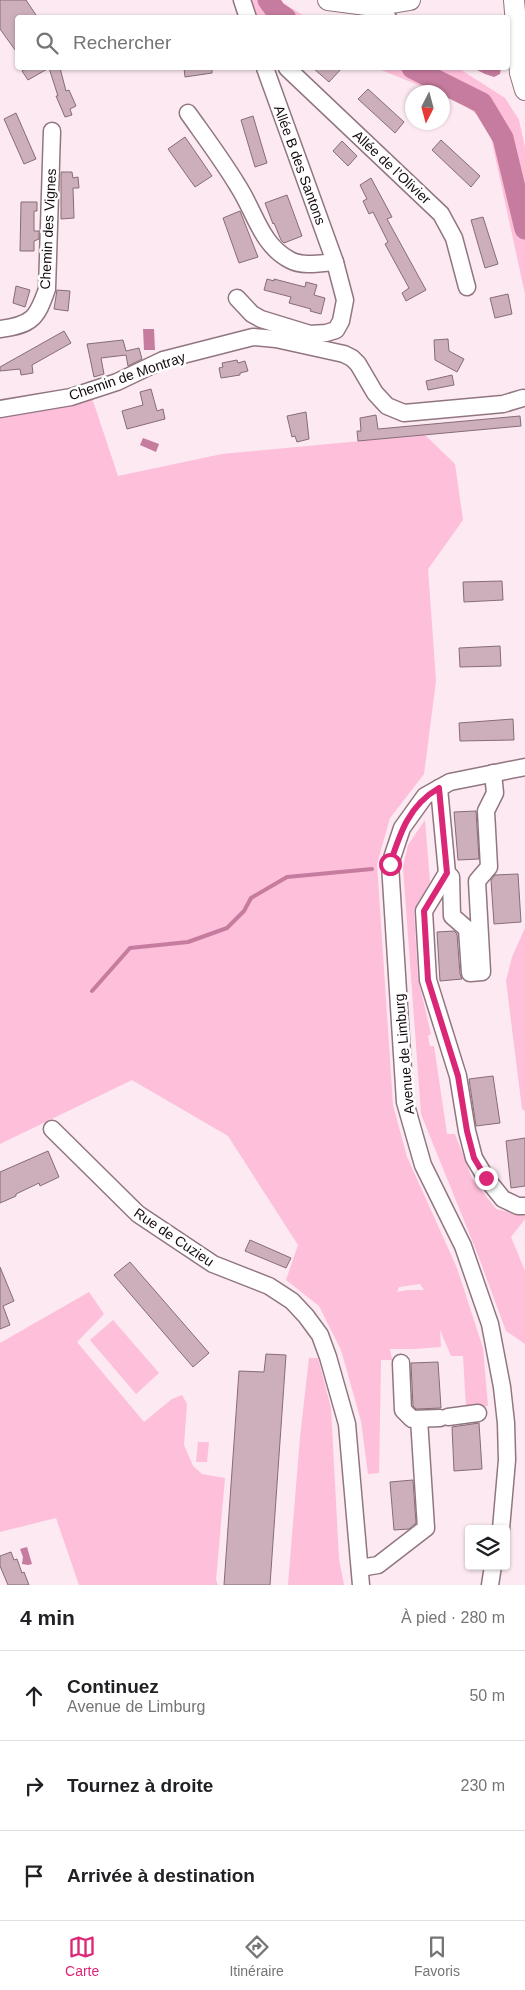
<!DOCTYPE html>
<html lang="fr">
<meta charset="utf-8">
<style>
:root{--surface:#fff;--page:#f2f2f2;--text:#202124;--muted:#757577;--line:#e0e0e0;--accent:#db2777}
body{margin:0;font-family:Arial,sans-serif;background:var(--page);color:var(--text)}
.controls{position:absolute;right:15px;bottom:15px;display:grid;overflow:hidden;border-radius:5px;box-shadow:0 1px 4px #0004}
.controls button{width:45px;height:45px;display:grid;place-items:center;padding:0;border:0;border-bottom:1px solid var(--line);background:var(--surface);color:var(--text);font:25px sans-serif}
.compass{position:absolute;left:405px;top:85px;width:45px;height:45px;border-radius:50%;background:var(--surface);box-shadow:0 1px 4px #0004;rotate:186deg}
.stop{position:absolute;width:15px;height:15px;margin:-11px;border:4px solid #db2777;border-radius:50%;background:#fff}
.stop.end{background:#db2777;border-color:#fff;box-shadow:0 1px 5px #0008}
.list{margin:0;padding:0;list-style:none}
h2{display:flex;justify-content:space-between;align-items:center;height:65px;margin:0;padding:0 20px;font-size:21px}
h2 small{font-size:16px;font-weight:400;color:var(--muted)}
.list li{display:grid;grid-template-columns:32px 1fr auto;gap:15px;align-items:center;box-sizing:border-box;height:90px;padding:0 20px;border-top:1px solid var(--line)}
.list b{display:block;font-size:19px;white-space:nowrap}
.list p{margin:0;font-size:16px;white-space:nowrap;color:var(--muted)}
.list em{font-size:16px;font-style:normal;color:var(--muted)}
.icon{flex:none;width:28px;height:28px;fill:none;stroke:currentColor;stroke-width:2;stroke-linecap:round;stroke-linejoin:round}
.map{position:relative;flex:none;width:525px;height:1585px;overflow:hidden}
.search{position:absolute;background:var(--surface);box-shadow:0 1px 4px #0004;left:15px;right:15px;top:15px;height:55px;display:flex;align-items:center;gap:12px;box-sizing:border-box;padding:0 18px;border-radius:5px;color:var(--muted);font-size:19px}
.sheet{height:335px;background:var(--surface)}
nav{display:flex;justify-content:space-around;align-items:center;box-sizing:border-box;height:70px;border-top:1px solid var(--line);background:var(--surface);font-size:14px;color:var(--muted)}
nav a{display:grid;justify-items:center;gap:2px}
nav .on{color:var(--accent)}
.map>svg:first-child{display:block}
.green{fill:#fdbfda;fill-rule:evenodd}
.water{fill:#c67c9e}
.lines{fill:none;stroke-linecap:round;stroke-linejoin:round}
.stream{stroke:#c67c9e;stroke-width:4}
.river{stroke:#c67c9e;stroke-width:21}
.building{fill:#ccafbb;stroke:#876c77}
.minor-casing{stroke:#917681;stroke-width:19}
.major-casing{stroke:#917681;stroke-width:22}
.minor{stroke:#fff;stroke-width:16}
.major{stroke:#fff;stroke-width:20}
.route{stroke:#db2777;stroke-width:6}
.labels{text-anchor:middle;stroke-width:5;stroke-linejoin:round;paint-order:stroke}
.street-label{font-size:14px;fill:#13090e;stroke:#fff}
</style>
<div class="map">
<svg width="525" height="1585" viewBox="0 0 525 1585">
<rect width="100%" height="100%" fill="#fce9f1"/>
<!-- green -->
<g class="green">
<path d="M251,0H278L306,17H258L253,13Z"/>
<path d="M376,68H458L505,98L519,120L525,148V294L490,133C480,111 464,105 443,96L442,92H436Z"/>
<path d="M92,398L118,476L222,454L425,435L455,464L463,520L428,569L436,681L424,774L390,818L377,864L393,1105L407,1157L457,1268L483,1348L488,1406L466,1407L463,1356H451L440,1330L441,1347L414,1349H390L392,1360H381L379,1473L368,1474L361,1421L341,1350L319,1306L286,1280L298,1245L228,1136L132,1080L0,1144V416L24,414ZM420,1284L424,1290H407L397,1292L399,1287Z"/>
<path d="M425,820L430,882L414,911L418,978L431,1034L428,1036L430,1046H434L447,1134H455L472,1178L496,1209L525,1216V1219L511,1237L525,1271V1344L506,1331L478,1255L421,1114L403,867L408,845Z"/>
<path d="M525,928V1111L522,1109L506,981L512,957Z"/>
<path d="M89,1292L104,1314L77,1342L144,1422L172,1399L182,1395L187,1404L184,1445L193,1466L202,1474L225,1478L216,1580L218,1585H79L56,1518L0,1532V1343Z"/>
<path d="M113,1320L159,1373L136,1394L90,1340Z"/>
<path d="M309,1358H318L331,1408L339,1559L344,1585H288L300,1437Z"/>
<path d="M198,1442H209L207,1462H196Z"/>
</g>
<!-- water -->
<g class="water">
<path d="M473,68H501L500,74L494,77L485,74Z"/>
<path d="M143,329H154L155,350H144Z"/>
<path d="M143,438L159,444L156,452L140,445Z"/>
<path d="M27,1547L32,1564L28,1565L22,1564L23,1557L20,1549Z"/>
</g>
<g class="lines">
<!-- stream -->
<path class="stream" d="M92,991L130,948L188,942L227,928L244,911L251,898L287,877L372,869"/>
<!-- river -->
<g class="river">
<path d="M268,0L276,11L286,18"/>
<path d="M412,68L482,103L503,138L525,229"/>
</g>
</g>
<!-- building -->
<g class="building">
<path d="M0,0H26L38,18H18V54L0,29Z"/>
<path d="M29,68H49L28,80L22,71Z"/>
<path d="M49,68H60L66,91L69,90L76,106L70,109L72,115L65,117L56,96H58Z"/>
<path d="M184,68H212V73L185,77Z"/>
<path d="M313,68H342L329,82Z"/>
<path d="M368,89L404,122L395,133L358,99Z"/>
<path d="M16,113L36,159L24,164L4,119Z"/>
<path d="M253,116L267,163L255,167L241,120Z"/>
<path d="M185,137L212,176L195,187L168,149Z"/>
<path d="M441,140L480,176L471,187L432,150Z"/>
<path d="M342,141L357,156L348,166L333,151Z"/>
<path d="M61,172H72L73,178L78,177L79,188H73L74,218L61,219Z"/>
<path d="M371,178L392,217L387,219L426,290L406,301L402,293L409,288L385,244L388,242L373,212L369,214L363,201L367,199L360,185Z"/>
<path d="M287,195L302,236L284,243L281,240L274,223L273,224L265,203Z"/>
<path d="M21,202H37V211H34V231H39V239L34,241V251H20Z"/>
<path d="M240,211L258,257L239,263L223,218Z"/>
<path d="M483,217L498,264L485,268L471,220Z"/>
<path d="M267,279L274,281V279L305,287L306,282L317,285L314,295L325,298L321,314L310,311L311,309L289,303L291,297L264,290Z"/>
<path d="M16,286L30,290L25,307L13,303Z"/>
<path d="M57,290L70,291L68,311L54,309Z"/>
<path d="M508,294L512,314L495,318L490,298Z"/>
<path d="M64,331L71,343L32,365L33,373L21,375L20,369L0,371V367Z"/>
<path d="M448,339L449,351L464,359L457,372L435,360L434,340Z"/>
<path d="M123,340L126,351L139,348L142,359L128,366L126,355L101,358L104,374L94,377L87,344Z"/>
<path d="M237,360L238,363L245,361L248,371L240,373V375L221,378L219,368L223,367L222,363Z"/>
<path d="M452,375L454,385L428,390L426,381Z"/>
<path d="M151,389L157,411L163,409L165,419L127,429L122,411L143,405L140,392Z"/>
<path d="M306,412L309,439L297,442L295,436L292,437L287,416Z"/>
<path d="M376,415L378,429L520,416L521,426L358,441L357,431H361L360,418Z"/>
<path d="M502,581L503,600L464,602L463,582Z"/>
<path d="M500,646L501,666L460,667L459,648Z"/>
<path d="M513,719L514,740L460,741L459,723Z"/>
<path d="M476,811L479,859L458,860L454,812Z"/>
<path d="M518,874L521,922L494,924L491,880L495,875Z"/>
<path d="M454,931L457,934L460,974L462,979L440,981L437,932Z"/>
<path d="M493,1076L500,1123L476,1126L469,1079Z"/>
<path d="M525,1138V1186L511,1188L506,1141Z"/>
<path d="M48,1151L59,1177L40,1186L39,1183L16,1194V1196L0,1203V1172Z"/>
<path d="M250,1240L291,1258L286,1268L245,1251Z"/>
<path d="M130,1262L209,1353L193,1367L114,1275Z"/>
<path d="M0,1267L14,1301L3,1306L10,1325L0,1329Z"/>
<path d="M266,1354L286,1355L270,1585H224L239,1371L264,1372Z"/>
<path d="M438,1362L441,1408L416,1409L413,1406L411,1363Z"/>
<path d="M479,1423L482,1469L454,1471L452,1427Z"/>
<path d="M413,1480L416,1523L409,1529L394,1530L390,1482Z"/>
<path d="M11,1552L14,1560L17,1559L22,1573L24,1572L29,1585H8L0,1566V1556Z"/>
</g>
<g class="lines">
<!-- minor casing -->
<g class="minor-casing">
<g id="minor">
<path d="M242,0L248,18"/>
<path d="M374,6L388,18"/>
<path d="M287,68L441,214L454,238L467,287"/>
<path d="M188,113C205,137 223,161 238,186C255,212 261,245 290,260C303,267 321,263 335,262"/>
<path d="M237,298L252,314L261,319L310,334L326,333L336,330L341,321L345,300L335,262L265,68"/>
<path d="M0,329C32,325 37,318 47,289L52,131"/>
<path d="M0,409L71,397L117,382L163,360L253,337L276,339L344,354L352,358L358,364L375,393L387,406L404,413L503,404L523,398"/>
<path d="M439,788L447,873L451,877L452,916L467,929L470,973L482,972L477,881L489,867L486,811L495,793L493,773"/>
<path d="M447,873L424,911L428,980L458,1076L467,1131L474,1158L486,1178L503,1199L518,1206H525"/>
<path d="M52,1129L138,1214L213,1264L269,1286L292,1301L306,1316L320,1335L328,1357L347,1424L361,1585"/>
<path d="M401,1363L403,1410L412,1419L440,1418"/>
<path d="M448,1417L478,1413"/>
<path d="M501,1529L507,1460L506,1423L502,1387L490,1324L463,1246L423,1165L405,1102L390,864L402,828L425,796L450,782L525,767"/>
<path d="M360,1568L378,1565L426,1528L419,1419"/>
<path d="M490,1585L493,1566"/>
</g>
</g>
<!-- major casing -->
<g class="major-casing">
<g id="major">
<path d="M328,0L374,6L410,0"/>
<path d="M514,0L520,73L525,90"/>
</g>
</g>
<!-- minor -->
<use href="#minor" class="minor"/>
<!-- major -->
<use href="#major" class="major"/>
</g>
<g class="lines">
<!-- route -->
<path class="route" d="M390,864C400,833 409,805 439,788L447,873L424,911L428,980L458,1076L467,1131L474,1158L486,1178"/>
</g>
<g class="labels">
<!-- street labels -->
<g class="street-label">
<text transform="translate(300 165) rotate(70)" y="5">Allée B des Santons</text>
<text transform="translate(392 167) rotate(43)" y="5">Allée de l’Olivier</text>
<text transform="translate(48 229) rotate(-87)" y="5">Chemin des Vignes</text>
<text transform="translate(127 376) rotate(-19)" y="5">Chemin de Montray</text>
<text transform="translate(404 1054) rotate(-95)" y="5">Avenue de Limburg</text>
<text transform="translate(174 1237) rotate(34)" y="5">Rue de Cuzieu</text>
</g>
</g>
</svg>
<div class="controls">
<button><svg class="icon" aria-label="layers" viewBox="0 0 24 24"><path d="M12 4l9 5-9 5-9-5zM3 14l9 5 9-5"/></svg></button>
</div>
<svg class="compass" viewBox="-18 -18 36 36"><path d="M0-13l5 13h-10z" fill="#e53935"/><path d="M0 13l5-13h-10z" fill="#757577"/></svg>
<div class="stop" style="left:390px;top:864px"></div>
<div class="stop end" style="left:486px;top:1178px"></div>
<div class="search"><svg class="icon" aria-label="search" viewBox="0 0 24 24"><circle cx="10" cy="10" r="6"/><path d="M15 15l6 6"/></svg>Rechercher</div>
</div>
<section class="sheet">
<h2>4 min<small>À pied · 280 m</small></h2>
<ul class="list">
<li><svg class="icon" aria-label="ahead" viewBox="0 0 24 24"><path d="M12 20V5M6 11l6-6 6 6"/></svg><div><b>Continuez</b><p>Avenue de Limburg</p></div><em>50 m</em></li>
<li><svg class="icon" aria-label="right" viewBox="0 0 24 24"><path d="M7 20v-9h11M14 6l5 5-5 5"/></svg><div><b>Tournez à droite</b></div><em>230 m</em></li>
<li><svg class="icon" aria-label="arrive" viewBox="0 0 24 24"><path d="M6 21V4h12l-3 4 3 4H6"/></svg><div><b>Arrivée à destination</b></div></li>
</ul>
</section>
<nav>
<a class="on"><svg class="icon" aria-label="map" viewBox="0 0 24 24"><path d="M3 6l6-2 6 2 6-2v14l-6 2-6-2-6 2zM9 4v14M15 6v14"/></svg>Carte</a>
<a><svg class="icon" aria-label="directions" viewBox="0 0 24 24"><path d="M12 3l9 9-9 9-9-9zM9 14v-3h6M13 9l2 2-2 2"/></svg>Itinéraire</a>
<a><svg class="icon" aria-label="saved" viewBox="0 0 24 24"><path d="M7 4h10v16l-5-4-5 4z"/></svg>Favoris</a>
</nav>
